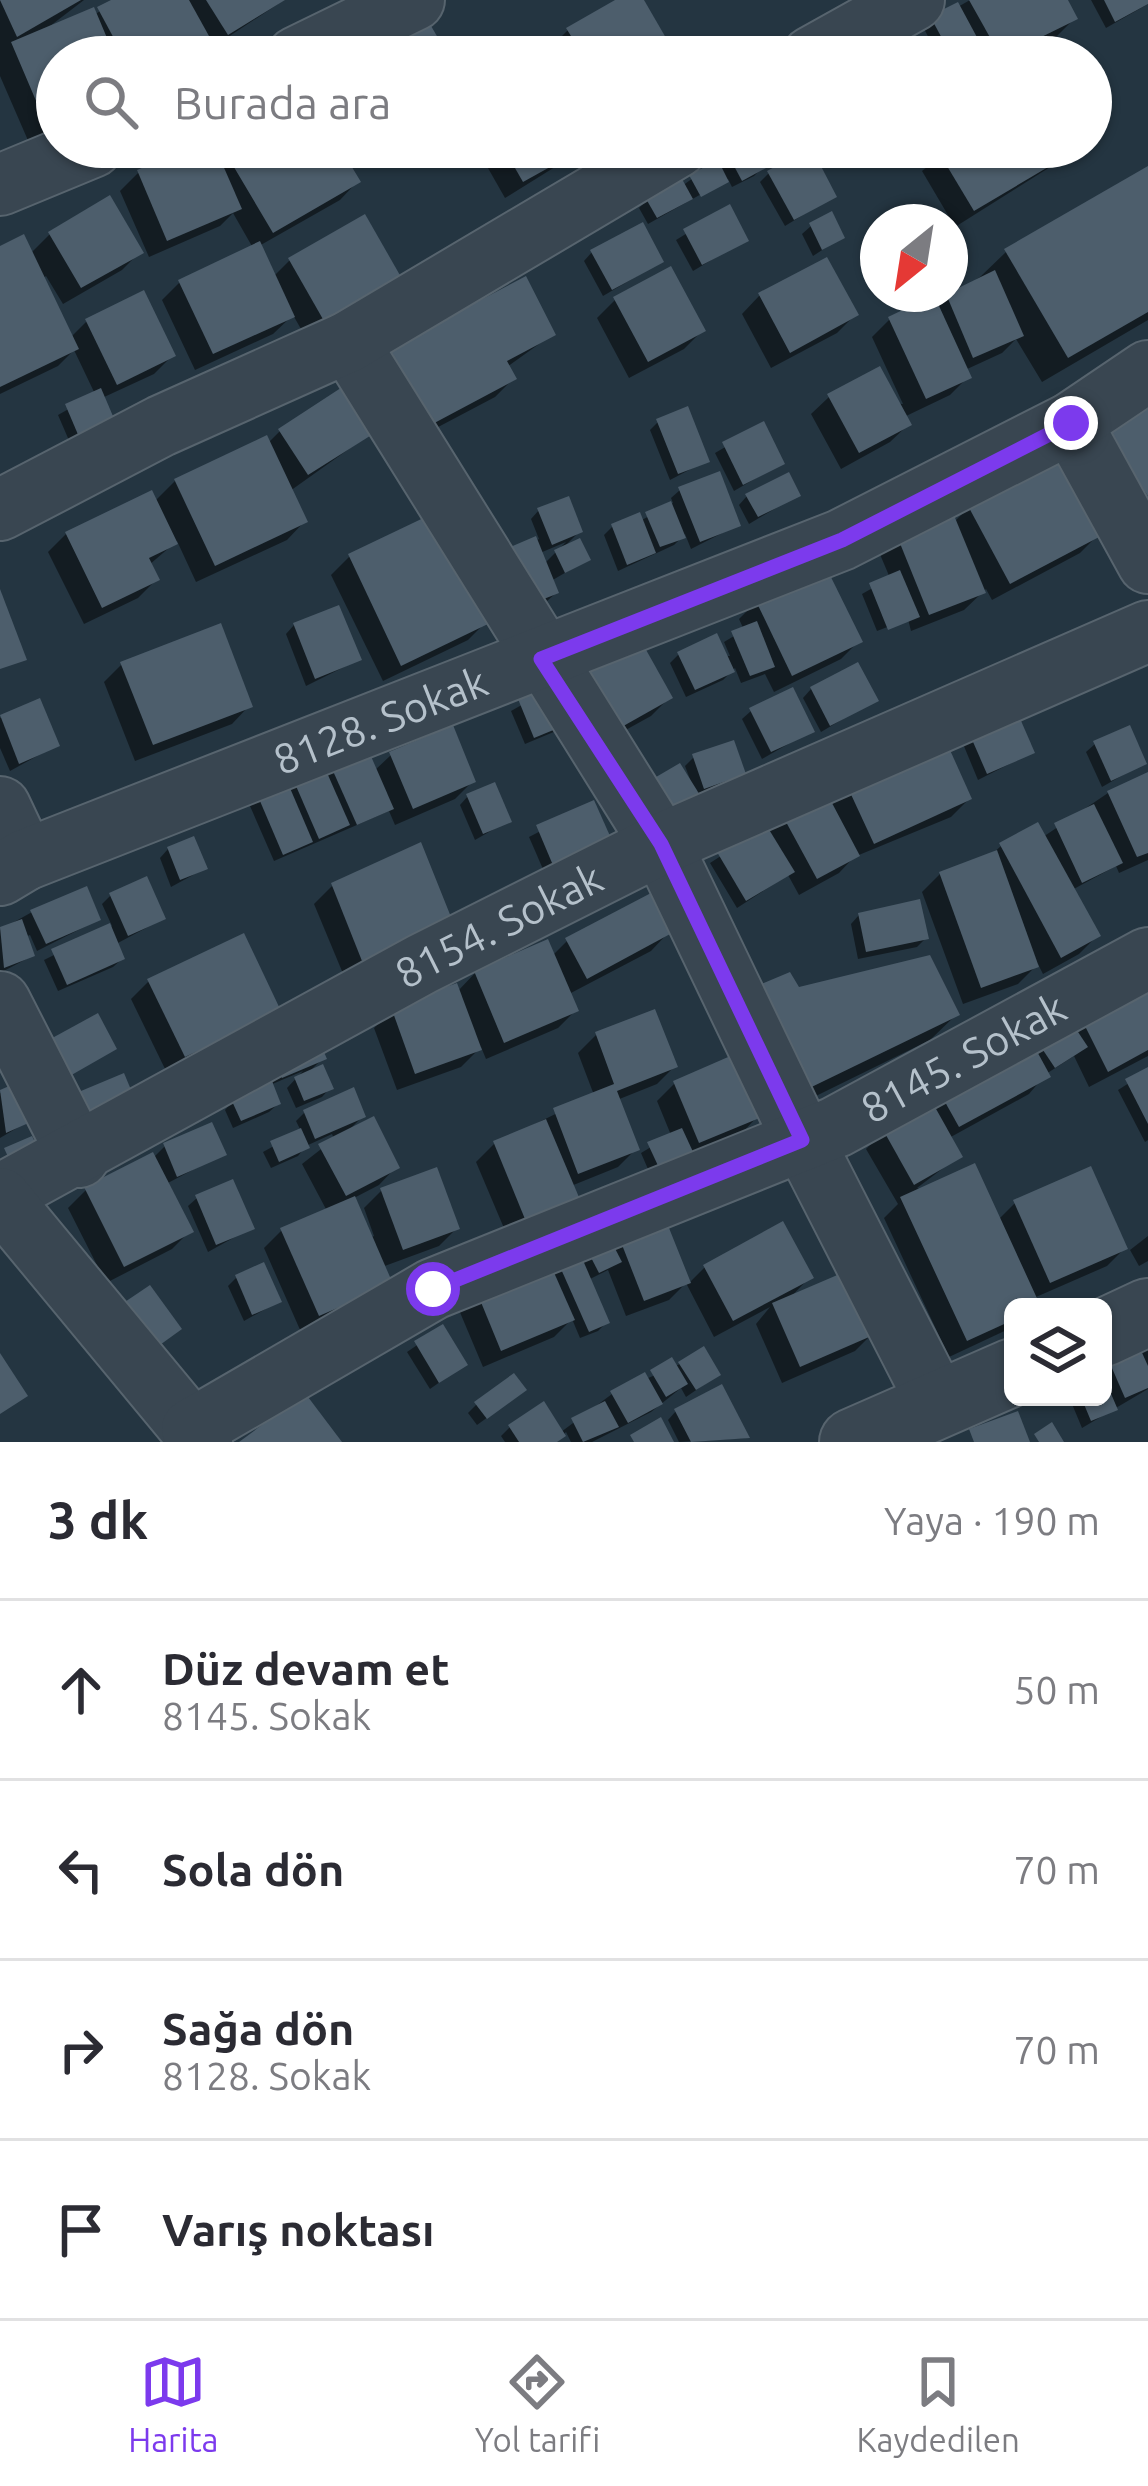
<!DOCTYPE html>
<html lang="tr">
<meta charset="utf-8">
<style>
:root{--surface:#fff;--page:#f2f2f3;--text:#2b2b33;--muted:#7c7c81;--line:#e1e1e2;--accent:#7c3aed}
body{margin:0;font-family:Ubuntu,sans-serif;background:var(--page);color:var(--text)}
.controls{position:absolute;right:36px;bottom:36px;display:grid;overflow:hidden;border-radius:18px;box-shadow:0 3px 9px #0004}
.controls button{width:108px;height:108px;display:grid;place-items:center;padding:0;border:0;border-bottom:3px solid var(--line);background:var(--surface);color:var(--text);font:60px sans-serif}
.compass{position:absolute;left:860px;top:204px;width:108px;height:108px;border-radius:50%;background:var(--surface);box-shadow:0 3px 9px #0004;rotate:210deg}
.stop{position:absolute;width:36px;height:36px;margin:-27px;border:9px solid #7c3aed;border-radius:50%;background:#fff}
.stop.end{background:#7c3aed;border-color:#fff;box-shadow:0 3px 12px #0008}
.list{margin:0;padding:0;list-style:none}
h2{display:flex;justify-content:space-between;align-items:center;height:156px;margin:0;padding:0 48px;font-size:51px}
h2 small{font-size:39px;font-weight:400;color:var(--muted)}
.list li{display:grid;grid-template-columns:78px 1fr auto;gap:36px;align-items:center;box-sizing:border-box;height:180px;padding:0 48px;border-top:3px solid var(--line)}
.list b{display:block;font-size:45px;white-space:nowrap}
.list p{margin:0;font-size:39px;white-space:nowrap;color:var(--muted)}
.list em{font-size:39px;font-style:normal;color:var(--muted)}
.icon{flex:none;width:66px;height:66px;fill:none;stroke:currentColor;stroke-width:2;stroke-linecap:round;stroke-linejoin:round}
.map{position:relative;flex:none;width:1148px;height:1442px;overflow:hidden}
.search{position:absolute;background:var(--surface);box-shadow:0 3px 9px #0004;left:36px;right:36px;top:36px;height:132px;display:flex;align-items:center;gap:30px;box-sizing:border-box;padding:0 42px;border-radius:66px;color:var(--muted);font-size:45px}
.sheet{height:876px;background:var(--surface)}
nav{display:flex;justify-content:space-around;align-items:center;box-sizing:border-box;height:168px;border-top:3px solid var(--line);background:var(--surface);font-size:33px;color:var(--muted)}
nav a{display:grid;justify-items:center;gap:6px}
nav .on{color:var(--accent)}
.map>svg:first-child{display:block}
.shadow{fill:#0007;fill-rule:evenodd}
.building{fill:#4d5e6c}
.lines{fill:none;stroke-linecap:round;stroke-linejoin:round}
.minor-casing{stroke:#57646e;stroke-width:64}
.tertiary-casing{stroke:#57646e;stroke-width:70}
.minor{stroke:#394651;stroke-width:60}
.tertiary{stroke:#394651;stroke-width:66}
.route{stroke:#7c3aed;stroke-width:15}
.labels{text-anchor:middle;stroke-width:9;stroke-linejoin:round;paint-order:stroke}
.street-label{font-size:42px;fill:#b5c1cb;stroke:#1e2b36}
</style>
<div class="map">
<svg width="1148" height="1442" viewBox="0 0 1148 1442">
<rect width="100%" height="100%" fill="#243541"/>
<!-- shadow -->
<g class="shadow">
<path d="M0,0H84L41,33L94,15L117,0H284L198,57H57V134L30,145L0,76Z"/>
<path d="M621,0H641L663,37L645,55L556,57L550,48L568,30Z"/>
<path d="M970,0H1064L1074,19L1056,37L1018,57H973L969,48L939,57L923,27Z"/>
<path d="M1091,0H1148V4L1106,28Z"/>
<path d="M199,147H212L218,162L239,147H299L312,169L357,182L340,200L259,246L273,277L290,260L401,284L309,343L293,315L273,334L195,370L162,300L180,282L253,248L233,213L220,226L149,257L120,191L138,173Z"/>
<path d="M476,147H587L505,198Z"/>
<path d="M736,147H751L762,168L754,176L732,187L728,179L648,224L639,208L647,200L682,186Z"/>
<path d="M836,147H882L847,166Z"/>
<path d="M951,147H1082L955,227L922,171Z"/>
<path d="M1148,169V320L1042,382L1016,339L1002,353L965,370L968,377L950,395L904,417L908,425L890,442L841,469L811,414L829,397L903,404L872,337L890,319L936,306L980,277L1006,252Z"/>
<path d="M769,173L834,196L785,226L760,182Z"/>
<path d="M728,208L745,240L693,271L676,240Z"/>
<path d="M811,226L842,237L813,256L802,234Z"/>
<path d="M50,234L140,252L122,270L63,304L46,276L42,279L71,337L87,321L172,356L154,374L102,398L74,452L58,415L95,394L74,350L58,366L0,394V249L30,254Z"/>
<path d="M592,252L661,262L603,296L584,261Z"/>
<path d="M826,261L855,315L837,333L771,368L742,314L759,296Z"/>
<path d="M615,300L702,331L684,349L629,378L597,318Z"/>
<path d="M553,334L507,367L513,379L495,397L406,444L368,372Z"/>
<path d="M658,422L706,461L670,480L650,430Z"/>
<path d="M763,425L782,463L734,491L715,453Z"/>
<path d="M377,429L290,491L304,522L287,540L196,582L177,541L149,565L156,580L138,598L84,624L48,552L66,534L154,502L175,481L268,443L280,431Z"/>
<path d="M680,490L738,525L691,549L685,534L674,545L618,571L604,535L612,527L640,521L673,503L671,498Z"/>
<path d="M798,495L749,524L739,505L747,496Z"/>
<path d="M969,507L1098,535L1080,553L992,600L986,589L964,610L911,631L908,619L877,631L862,594L890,578L879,552L954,522Z"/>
<path d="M539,510L580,531L563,548L587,560L551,581L556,593L547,601L522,611L510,551L539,539L531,519ZM566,542L544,564L540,553Z"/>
<path d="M435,516L486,622L468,640L383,681L331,575L349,557Z"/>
<path d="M757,601L859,641L841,659L774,692L765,674L741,683L735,668L723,680L686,697L670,663L679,654L730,656L724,642L744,630L739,619Z"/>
<path d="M294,625L358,660L306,686L286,634Z"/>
<path d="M122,664L249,706L232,724L135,761L104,682Z"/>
<path d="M550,689L556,731L525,744L511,711Z"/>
<path d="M811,689L875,700L821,732L803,698Z"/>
<path d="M561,694L669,698L651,716L593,748Z"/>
<path d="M38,702L57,745L10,771L0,748V718Z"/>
<path d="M751,711L811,731L762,759L742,719Z"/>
<path d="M969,731L1031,753L978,780L961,739Z"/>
<path d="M1095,744L1144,763L1102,787L1086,752Z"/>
<path d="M391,755L473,781L455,799L395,825L389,811L274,861L250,806L258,797L331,765L374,771Z"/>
<path d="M694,757L743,773L696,795L685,766Z"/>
<path d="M1148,775V860L1119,873L1116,866L1072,890L1097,936L1079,954L1043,974L1038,964L1018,984L963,1004L922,892L940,874L991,855L1001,846L1043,837L1108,793Z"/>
<path d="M844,777L969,799L951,817L854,857L839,873L799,895L788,875L737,908L710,863Z"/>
<path d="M468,796L508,821L475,840L460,805Z"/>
<path d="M593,804L546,876L529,837Z"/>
<path d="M168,849L204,869L171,887L160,858Z"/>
<path d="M332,886L450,921L344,976L314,904Z"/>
<path d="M111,895L163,919L116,944L122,959L113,967L58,991L44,960L112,926L102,904Z"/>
<path d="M32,912L98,920L37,951L30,935L25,937L32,956L0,973V930Z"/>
<path d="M859,915L926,938L917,947L858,959L851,924Z"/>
<path d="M668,933L651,951L569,994L576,1010L558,1028L486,1059L481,1047L461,1067L397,1090L374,1028L392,1010L457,992L475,973L552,956L567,941Z"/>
<path d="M149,981L278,1010L167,1073L131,999Z"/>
<path d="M798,990L956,1015L930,1040L767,1120L758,1116L741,1134L651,1176L641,1153L671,1135L657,1101L675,1083L735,1057Z"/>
<path d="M1148,992V1056L1089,1087L1074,1056L1046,1074L1029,1094L949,1138L959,1156L917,1188L998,1220L1015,1203L1125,1248L1107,1266L1013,1307V1327L949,1357L884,1218L898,1204L866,1149L884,1131Z"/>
<path d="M596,1035L675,1066L657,1084L617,1100L636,1149L618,1167L571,1186L509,1240L476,1162L494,1144L594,1095L578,1053Z"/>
<path d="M323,1058L308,1073L330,1088L322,1097L296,1108L287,1088L303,1071L270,1085L278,1104L269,1112L233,1128L225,1110L233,1101L273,1084L267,1071Z"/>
<path d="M1148,1071V1140L1145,1142L1118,1090Z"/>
<path d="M15,1087L29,1121L0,1138V1093Z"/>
<path d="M305,1112L363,1116L349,1130L396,1167L379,1185L352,1199L369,1238L374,1236L364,1208L382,1190L457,1228L439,1246L382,1267L389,1284L301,1332L264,1248L282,1230L327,1211L302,1164L334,1139L332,1134L306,1146L298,1156L271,1168L263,1152L301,1131L296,1121Z"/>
<path d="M165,1146L223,1154L166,1184L190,1231L172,1249L106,1283L68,1208L86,1190L153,1158Z"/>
<path d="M197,1198L251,1228L208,1252L188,1206Z"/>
<path d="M619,1234L688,1284L705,1267L810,1277L788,1300L873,1333L855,1351L782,1383L756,1324L770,1307L714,1337L686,1283L669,1300L626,1316L608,1270L588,1280L606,1323L598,1331L580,1338L572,1319L554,1337L483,1367L459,1310Z"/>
<path d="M1148,1236V1261L1139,1266L1130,1250Z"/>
<path d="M237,1277L278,1302L244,1321L228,1286Z"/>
<path d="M442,1328L464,1365L430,1389L407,1352Z"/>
<path d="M1148,1342V1389L1082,1428L1072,1404L1080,1397H1103L1108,1385L1103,1368Z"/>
<path d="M680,1364L718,1375L686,1397L681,1388L651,1412L592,1442H571L566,1432L556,1442H505L501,1436L510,1427L561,1432L612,1394Z"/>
<path d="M514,1398L477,1425L468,1413L476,1405Z"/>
<path d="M676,1411L746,1438L679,1442L668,1420Z"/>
</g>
<!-- building -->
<g class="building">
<path d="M0,0H81L17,37Z"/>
<path d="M111,0H189L214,45L191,57H124L97,7Z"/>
<path d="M206,0H285L228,35Z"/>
<path d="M615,0H644L666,38L633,57H584L566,28Z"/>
<path d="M969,0H1068L1078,19L1001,57Z"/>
<path d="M1104,0H1148V4L1115,22Z"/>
<path d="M958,2L979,41L952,57L930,16Z"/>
<path d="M94,7L115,57H57V126L48,129L11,42Z"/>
<path d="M423,12L449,57H360Z"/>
<path d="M191,147H215L242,209L167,241L137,170Z"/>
<path d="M233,147H302L313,165L341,149L361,182L273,233L225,152Z"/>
<path d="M503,147H586L523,182Z"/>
<path d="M755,147L766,168L742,181L725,149Z"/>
<path d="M811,147L837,197L794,220L767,171Z"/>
<path d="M945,147H1082L974,211L938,151Z"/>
<path d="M718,160L729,182L701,197L689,175Z"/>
<path d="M1148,166V312L1068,358L1004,249Z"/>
<path d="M682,179L693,199L657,218L645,197Z"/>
<path d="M110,195L144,253L81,288L48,232Z"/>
<path d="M730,204L749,241L702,265L683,229Z"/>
<path d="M832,211L845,238L822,250L809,223Z"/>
<path d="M365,214L405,284L328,328L288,258Z"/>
<path d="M643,222L664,262L612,290L590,250Z"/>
<path d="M24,234L79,349L0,387V246Z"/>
<path d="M260,241L295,317L213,354L178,280Z"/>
<path d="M827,257L859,315L790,353L758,293Z"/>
<path d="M671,266L706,331L648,362L613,297Z"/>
<path d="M995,270L1024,336L973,358L946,294Z"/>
<path d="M526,276L556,335L507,361L517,379L425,428L384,351Z"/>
<path d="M144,290L176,356L117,385L85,319Z"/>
<path d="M934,295L972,378L926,399L888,317Z"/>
<path d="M880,366L912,425L859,453L827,394Z"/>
<path d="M350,382L381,429L308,475L278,429Z"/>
<path d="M101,388L121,435L85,451L65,404Z"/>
<path d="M1148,403V496L1105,432Z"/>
<path d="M688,406L710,462L678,474L656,419Z"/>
<path d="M764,421L785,464L743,485L722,442Z"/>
<path d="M267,435L308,522L215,566L174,479Z"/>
<path d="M1058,456L1101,536L1010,584L967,504Z"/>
<path d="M720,471L741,526L700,542L678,487Z"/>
<path d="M789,472L801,496L758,517L745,494Z"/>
<path d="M152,490L178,544L149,558L160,580L102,608L65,532Z"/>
<path d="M569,496L583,532L552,545L537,508Z"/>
<path d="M671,501L686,538L660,547L645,512Z"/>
<path d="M951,508L986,593L929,615L895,531Z"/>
<path d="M436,512L490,623L401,666L348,554Z"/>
<path d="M640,512L656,553L627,565L611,524Z"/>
<path d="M536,536L559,593L531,604L508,548Z"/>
<path d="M580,538L591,560L565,573L554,550Z"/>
<path d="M825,565L863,642L792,676L755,599Z"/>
<path d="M900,570L920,617L888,630L869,583Z"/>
<path d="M0,589L27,660L0,669Z"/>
<path d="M339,605L362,660L315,679L293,623Z"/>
<path d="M757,621L775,667L750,676L731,631Z"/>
<path d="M221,623L253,707L153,745L120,662Z"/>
<path d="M717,633L735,672L695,690L677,652Z"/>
<path d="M640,639L673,698L611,733L577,674Z"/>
<path d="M858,662L879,701L830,726L810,687Z"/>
<path d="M551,685L568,724L534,738L518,699Z"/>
<path d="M793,687L815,732L771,752L749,708Z"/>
<path d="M40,698L60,746L19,764L0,715Z"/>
<path d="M1015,707L1035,753L987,774L967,728Z"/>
<path d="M453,725L476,782L413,809L389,752Z"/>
<path d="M1130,725L1147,764L1111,781L1093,741Z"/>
<path d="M941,730L972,799L874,844L842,775Z"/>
<path d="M734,740L746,774L704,789L692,754Z"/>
<path d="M367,747L394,809L357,825L329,762Z"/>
<path d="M680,763L703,800L660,824L639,787Z"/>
<path d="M324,766L350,825L319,839L293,779Z"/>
<path d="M1148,772V853L1137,857L1107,791Z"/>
<path d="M287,781L313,842L283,855L257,794Z"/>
<path d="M495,782L512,822L483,834L466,794Z"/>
<path d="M823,786L860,856L817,879L779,809Z"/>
<path d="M594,800L614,845L555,870L536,825Z"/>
<path d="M1094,804L1123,863L1082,883L1054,823Z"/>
<path d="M1038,822L1101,936L1061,958L999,843Z"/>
<path d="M765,823L795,872L746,901L717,852Z"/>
<path d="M194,836L208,869L180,880L167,847Z"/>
<path d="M421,842L453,922L362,961L331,883Z"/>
<path d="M997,850L1039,967L981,988L939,872Z"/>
<path d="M147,876L166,919L128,936L109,893Z"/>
<path d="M87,886L101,920L46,944L30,910Z"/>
<path d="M651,893L672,933L587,979L565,938Z"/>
<path d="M920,899L929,939L866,952L858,913Z"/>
<path d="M22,919L35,956L4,968L0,927Z"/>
<path d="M110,923L125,959L67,985L51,949Z"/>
<path d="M244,933L281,1011L185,1057L147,979Z"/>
<path d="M548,939L579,1011L504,1043L474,971Z"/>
<path d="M930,955L960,1015L793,1096L740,993L790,972L799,987Z"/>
<path d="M457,983L482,1050L415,1074L391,1007Z"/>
<path d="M1148,983V1050L1108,1072L1081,1018Z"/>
<path d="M655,1009L678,1067L617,1091L640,1150L578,1174L553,1108L614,1084L595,1032Z"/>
<path d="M98,1013L117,1049L54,1085L34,1048Z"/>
<path d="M1072,1023L1088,1047L1055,1068L1039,1044Z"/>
<path d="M1028,1035L1051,1077L959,1127L935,1084Z"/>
<path d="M319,1041L327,1059L282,1078L274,1060Z"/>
<path d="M735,1054L762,1117L699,1143L673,1081Z"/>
<path d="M323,1064L334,1089L304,1101L294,1077Z"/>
<path d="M1148,1067V1124L1125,1079Z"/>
<path d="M124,1073L134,1097L80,1120L69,1096Z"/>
<path d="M272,1081L281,1104L241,1121L231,1099Z"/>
<path d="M16,1083L33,1121L6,1133L0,1090Z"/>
<path d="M354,1087L366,1117L315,1139L303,1110Z"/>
<path d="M931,1100L963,1157L914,1185L882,1128Z"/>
<path d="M374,1116L400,1168L346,1196L318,1144Z"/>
<path d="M546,1119L581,1202L527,1224L493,1141Z"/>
<path d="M212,1122L227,1155L177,1177L163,1143Z"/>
<path d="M301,1128L310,1148L279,1162L270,1141Z"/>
<path d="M682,1128L694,1154L660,1170L647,1142Z"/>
<path d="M32,1136L44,1160L15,1172L4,1148Z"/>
<path d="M153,1152L194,1232L124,1267L84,1187Z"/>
<path d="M975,1163L1041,1307H1013V1320L967,1341L900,1197Z"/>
<path d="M1091,1166L1128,1249L1050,1283L1013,1200Z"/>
<path d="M437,1167L460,1229L403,1250L380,1188Z"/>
<path d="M233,1179L255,1229L216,1245L195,1195Z"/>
<path d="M355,1196L393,1284L319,1316L280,1228Z"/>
<path d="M663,1213L691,1283L644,1301L617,1232Z"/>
<path d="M783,1221L814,1278L733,1321L703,1265Z"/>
<path d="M606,1231L622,1262L599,1273L583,1242Z"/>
<path d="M579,1251L610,1323L589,1332L557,1260Z"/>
<path d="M548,1259L575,1320L501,1351L476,1290Z"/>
<path d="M264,1262L282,1302L252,1315L235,1275Z"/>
<path d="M849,1270L876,1334L800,1367L772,1303Z"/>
<path d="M150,1285L182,1329L146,1355L113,1310Z"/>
<path d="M443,1324L468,1365L439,1383L414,1341Z"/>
<path d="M704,1346L721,1375L696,1390L678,1362Z"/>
<path d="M1139,1346L1148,1366V1388L1125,1398L1108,1359Z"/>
<path d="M0,1353L28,1396L0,1414Z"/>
<path d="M672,1357L688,1384L666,1397L650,1370Z"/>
<path d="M645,1372L663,1404L628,1423L610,1391Z"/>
<path d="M514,1373L527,1390L487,1419L474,1402Z"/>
<path d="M1106,1382L1118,1410L1091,1421L1081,1397H1103Z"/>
<path d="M722,1384L750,1438L691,1442L674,1409Z"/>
<path d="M305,1393L342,1442H239Z"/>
<path d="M544,1401L566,1436L557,1442H519L508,1425Z"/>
<path d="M605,1401L619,1427L583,1442L571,1418Z"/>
<path d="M1018,1411L1030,1442H974L969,1429Z"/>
<path d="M661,1417L674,1442H634L630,1435Z"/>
<path d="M1052,1422L1064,1442H1039L1034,1434Z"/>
</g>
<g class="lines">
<!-- minor casing -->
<g class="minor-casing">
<g id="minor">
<path d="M297,57L414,0"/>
<path d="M812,57L914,0"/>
<path d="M0,185L92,147"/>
<path d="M348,342L661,844L803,1140L938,1404"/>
<path d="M1071,423L1148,563"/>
<path d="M0,510L161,426L348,342L677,147"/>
<path d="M0,807L25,860"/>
<path id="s1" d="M0,875L25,860L841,540L1071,423L1148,371"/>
<path d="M0,1002L79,1157"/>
<path id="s2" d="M0,1195L422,964L661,844L1148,631"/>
<path d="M0,1198L202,1442"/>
<path id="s3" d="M192,1429L433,1289L836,1127L1148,958"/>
</g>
</g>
<!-- tertiary casing -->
<g class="tertiary-casing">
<g id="tertiary">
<path d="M1103,1333L1148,1312"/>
<path d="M853,1442L1013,1372"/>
</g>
</g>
<!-- minor -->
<use href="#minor" class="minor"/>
<!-- tertiary -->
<use href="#tertiary" class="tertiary"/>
</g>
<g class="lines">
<!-- route -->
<path class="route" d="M433,1289L802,1140L661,844L541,659L842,540L1071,423"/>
</g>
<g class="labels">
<!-- street labels -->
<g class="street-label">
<text dy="15" stroke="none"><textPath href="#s1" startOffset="411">8128. Sokak</textPath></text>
<text dy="15" stroke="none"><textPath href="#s2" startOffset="567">8154. Sokak</textPath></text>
<text dy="15" stroke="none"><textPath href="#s3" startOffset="858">8145. Sokak</textPath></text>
</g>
</g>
</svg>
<div class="controls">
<button><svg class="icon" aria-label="layers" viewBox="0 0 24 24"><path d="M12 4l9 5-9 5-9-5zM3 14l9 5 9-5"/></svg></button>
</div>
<svg class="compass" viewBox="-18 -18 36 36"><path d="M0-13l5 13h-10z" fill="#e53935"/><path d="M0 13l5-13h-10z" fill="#7c7c81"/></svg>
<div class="stop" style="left:433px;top:1289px"></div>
<div class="stop end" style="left:1071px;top:423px"></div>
<div class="search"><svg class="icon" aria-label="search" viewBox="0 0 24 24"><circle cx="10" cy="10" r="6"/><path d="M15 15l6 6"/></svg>Burada ara</div>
</div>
<section class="sheet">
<h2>3 dk<small>Yaya · 190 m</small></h2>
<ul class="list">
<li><svg class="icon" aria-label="ahead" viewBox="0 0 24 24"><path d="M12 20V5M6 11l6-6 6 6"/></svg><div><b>Düz devam et</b><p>8145. Sokak</p></div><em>50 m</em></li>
<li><svg class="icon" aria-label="left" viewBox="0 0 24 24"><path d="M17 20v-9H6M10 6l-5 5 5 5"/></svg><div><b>Sola dön</b></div><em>70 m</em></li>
<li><svg class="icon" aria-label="right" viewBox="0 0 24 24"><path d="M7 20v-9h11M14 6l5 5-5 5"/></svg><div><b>Sağa dön</b><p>8128. Sokak</p></div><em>70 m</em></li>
<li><svg class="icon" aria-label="arrive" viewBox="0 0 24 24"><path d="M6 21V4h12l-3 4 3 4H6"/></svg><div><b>Varış noktası</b></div></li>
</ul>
</section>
<nav>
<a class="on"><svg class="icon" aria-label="map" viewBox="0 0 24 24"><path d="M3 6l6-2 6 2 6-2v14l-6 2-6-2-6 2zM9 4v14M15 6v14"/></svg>Harita</a>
<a><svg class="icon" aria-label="directions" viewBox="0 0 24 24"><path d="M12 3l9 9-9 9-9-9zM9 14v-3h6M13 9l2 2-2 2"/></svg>Yol tarifi</a>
<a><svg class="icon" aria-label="saved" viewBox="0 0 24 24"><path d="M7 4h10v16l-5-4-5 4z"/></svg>Kaydedilen</a>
</nav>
